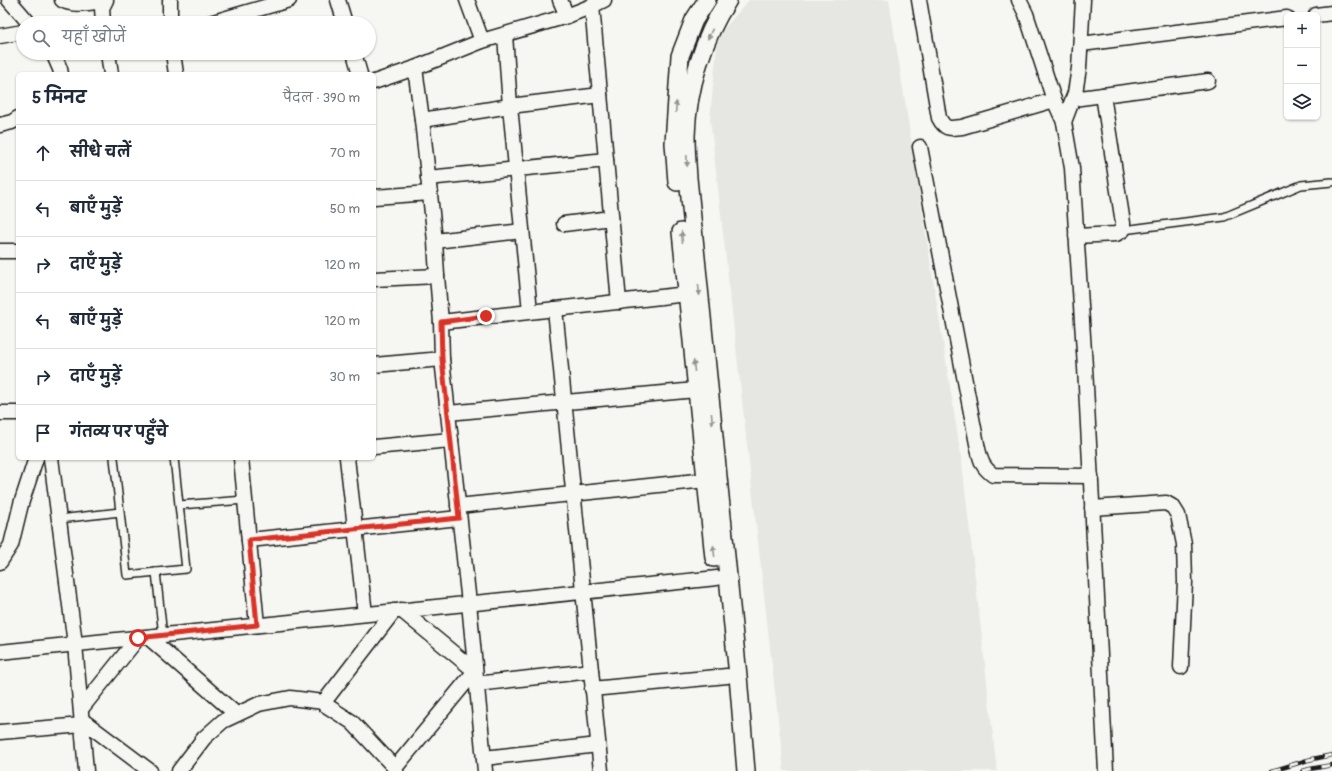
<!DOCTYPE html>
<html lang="hi">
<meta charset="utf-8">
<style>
:root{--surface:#fff;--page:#f6f6f7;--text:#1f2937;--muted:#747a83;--line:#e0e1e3}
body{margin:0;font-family:Pangolin,"Playpen Sans Deva",sans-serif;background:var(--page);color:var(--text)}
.controls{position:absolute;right:12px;top:12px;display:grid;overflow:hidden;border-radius:6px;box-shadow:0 1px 3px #0004}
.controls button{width:36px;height:36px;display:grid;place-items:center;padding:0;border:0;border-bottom:1px solid var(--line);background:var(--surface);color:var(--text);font:20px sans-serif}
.stop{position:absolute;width:12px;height:12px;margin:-9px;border:3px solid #d93025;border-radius:50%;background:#fff}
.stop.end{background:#d93025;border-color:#fff;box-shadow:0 1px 4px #0008}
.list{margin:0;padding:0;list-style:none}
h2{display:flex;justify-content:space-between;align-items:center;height:52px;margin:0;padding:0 16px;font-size:17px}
h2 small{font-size:13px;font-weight:400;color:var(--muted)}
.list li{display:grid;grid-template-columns:26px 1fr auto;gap:12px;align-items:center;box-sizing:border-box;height:56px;padding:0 16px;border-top:1px solid var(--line)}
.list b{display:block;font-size:15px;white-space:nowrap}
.list em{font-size:13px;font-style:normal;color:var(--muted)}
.icon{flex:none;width:22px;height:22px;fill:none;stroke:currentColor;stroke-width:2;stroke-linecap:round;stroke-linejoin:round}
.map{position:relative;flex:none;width:1332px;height:771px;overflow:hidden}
.search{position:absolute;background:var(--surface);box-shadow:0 1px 3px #0004;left:16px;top:16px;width:360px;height:44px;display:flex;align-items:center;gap:10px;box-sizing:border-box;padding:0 14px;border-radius:22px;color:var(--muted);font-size:15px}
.panel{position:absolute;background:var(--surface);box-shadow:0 1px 3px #0004;left:16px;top:72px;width:360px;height:388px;border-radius:6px}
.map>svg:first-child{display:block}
.built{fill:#e6e6e2}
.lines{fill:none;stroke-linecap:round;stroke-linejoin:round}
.service-casing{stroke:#1c1c1c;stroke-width:10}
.minor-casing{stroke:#1c1c1c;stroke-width:17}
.tertiary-casing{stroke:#1c1c1c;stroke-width:20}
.service{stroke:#f6f6f2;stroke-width:7}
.minor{stroke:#f6f6f2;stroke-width:14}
.tertiary{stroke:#f6f6f2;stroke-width:17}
.rail-casing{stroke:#1c1c1c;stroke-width:4.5}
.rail{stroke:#f6f6f2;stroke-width:3;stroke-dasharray:9;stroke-linecap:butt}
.oneway{fill:#949492}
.route{stroke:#d93025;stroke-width:5}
</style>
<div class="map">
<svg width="1332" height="771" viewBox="0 0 1332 771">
<rect width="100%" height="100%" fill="#f6f6f2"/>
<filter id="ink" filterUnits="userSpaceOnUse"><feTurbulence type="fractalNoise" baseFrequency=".025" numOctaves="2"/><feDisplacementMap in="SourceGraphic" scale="8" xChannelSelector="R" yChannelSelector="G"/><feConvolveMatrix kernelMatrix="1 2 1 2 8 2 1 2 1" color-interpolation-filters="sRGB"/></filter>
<g filter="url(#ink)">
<!-- built -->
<path class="built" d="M749,0H889L962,463L997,771H784L710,118L718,36Z"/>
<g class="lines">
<!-- service casing -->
<g class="service-casing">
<g id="service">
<path d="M1123,230L1224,217L1301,185L1332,182"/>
<path d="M114,458L127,575L186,569L174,458"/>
<path d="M179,505L245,500"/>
<path d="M59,519L120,512"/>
<path d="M156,572L163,636"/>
</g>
</g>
<!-- minor casing -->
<g class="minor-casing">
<g id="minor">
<path d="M9,0L29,23"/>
<path d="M62,0C75,7 92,2 105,1"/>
<path d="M170,0V23"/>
<path d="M338,0L345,23"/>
<path d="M467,0L482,41"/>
<path d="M560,0L567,16"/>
<path d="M919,0L939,118C946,131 950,128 962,127L1054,100"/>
<path d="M1019,0L1026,14L1054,100L1064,122L1072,168L1085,367L1106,771"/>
<path d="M592,6L619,302"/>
<path d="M1316,15L1332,13"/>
<path d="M103,23L102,8L106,0"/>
<path d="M210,23L289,0"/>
<path d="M505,35L510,106L530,311"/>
<path d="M0,36L23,32"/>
<path d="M1081,44L1287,18"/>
<path d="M53,53L60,69L61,74"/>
<path d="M108,53L111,74"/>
<path d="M173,53L176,74"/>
<path d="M354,53L360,74"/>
<path d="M415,68L422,120L435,241L437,276L441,322L442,359L469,603L485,771"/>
<path d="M374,82L415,68L482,41L567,16L592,6L604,0"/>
<path d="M1073,99L1208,81"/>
<path d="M422,120L510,106L600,95"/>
<path d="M1064,122L1075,93L1079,68L1083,0"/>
<path d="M0,125L12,122L18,118"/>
<path d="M920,147L978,449C981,461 982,467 993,475L1091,476"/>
<path d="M428,178L606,160"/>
<path d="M374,197L430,193"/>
<path d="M564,224L611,218"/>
<path d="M1076,236L1116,234L1123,230V223L1103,95"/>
<path d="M435,241L522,231"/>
<path d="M0,251H18"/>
<path d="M374,279L437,276"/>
<path d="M555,309L601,771"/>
<path d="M441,322L687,294"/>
<path d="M374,365L442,359"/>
<path d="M0,413H18"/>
<path d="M448,413L696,390"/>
<path d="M374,447L451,440"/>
<path d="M51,458L75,644L86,771"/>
<path d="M241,458L257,625"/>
<path d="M347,458L365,614"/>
<path d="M458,506L706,480"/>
<path d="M1092,508L1166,503L1173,507L1178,515L1184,544L1185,582L1181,667"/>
<path d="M249,540L459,518"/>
<path d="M0,562L11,545L21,504L36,458"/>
<path d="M148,637L236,714"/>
<path d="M0,652C239,628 478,602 717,578"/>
<path d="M476,684L591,671"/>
<path d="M592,689L727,676"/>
<path d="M324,702L394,611"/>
<path d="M81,709L138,638"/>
<path d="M82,720L150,771"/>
<path d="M0,732L82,725"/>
<path d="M484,758L598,745"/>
<path d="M395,768L475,671L401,610"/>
<path d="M179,771L204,738L223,721L259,704L290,698L324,702V704L352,722L395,768L396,771"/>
</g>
</g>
<!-- tertiary casing -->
<g class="tertiary-casing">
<g id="tertiary">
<path d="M728,0C703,38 687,90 686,136C686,150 687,164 688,178L738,676L746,771"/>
<path d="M677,182L674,143L680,56L694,20L707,0"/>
<path d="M681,232L714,558"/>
</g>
</g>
<!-- service -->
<use href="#service" class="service"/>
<!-- minor -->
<use href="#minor" class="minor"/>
<!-- tertiary -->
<use href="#tertiary" class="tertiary"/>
<!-- rail casing -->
<g class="rail-casing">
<g id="rail">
<path d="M1272,771L1308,760L1332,755"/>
<path d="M1303,771L1310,769L1332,765"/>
</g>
</g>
<!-- rail -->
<use href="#rail" class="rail"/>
</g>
<!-- one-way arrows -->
<defs><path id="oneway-solid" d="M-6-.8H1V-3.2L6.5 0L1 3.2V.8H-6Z"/></defs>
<g class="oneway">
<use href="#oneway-solid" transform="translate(710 34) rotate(115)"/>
<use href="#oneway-solid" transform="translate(676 107) rotate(-87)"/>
<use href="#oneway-solid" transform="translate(687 161) rotate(88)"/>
<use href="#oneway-solid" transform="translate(682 237) rotate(-95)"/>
<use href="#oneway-solid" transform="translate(699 290) rotate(84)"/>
<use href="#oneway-solid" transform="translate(694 366) rotate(-95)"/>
<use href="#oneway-solid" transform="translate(712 419) rotate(84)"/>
<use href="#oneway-solid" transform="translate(714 551) rotate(-96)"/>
</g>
</g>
<g class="lines" filter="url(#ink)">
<!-- route -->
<path class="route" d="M138,638L257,625L249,540L459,518L442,359L441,322L486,316"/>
</g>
</svg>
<div class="controls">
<button>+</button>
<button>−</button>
<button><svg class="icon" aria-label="layers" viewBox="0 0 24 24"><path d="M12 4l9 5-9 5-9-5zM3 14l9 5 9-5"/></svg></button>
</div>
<div class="stop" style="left:138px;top:638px"></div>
<div class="stop end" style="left:486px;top:316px"></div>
<div class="search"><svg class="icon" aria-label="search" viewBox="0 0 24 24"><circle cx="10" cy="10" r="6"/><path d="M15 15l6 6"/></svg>यहाँ खोजें</div>
<section class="panel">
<h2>5 मिनट<small>पैदल · 390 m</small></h2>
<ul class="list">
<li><svg class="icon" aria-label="ahead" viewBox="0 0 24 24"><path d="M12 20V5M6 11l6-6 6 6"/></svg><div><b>सीधे चलें</b></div><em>70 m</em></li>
<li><svg class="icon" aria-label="left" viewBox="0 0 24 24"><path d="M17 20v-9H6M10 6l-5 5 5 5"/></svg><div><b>बाएँ मुड़ें</b></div><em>50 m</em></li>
<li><svg class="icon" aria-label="right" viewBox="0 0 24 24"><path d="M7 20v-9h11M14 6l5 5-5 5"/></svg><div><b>दाएँ मुड़ें</b></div><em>120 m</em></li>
<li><svg class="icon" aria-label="left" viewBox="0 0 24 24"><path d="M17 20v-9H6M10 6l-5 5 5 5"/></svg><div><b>बाएँ मुड़ें</b></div><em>120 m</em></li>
<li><svg class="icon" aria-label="right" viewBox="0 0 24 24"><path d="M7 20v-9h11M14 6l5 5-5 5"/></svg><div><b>दाएँ मुड़ें</b></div><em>30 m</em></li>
<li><svg class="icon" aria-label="arrive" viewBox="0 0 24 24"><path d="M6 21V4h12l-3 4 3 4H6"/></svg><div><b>गंतव्य पर पहुँचे</b></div></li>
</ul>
</section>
</div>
